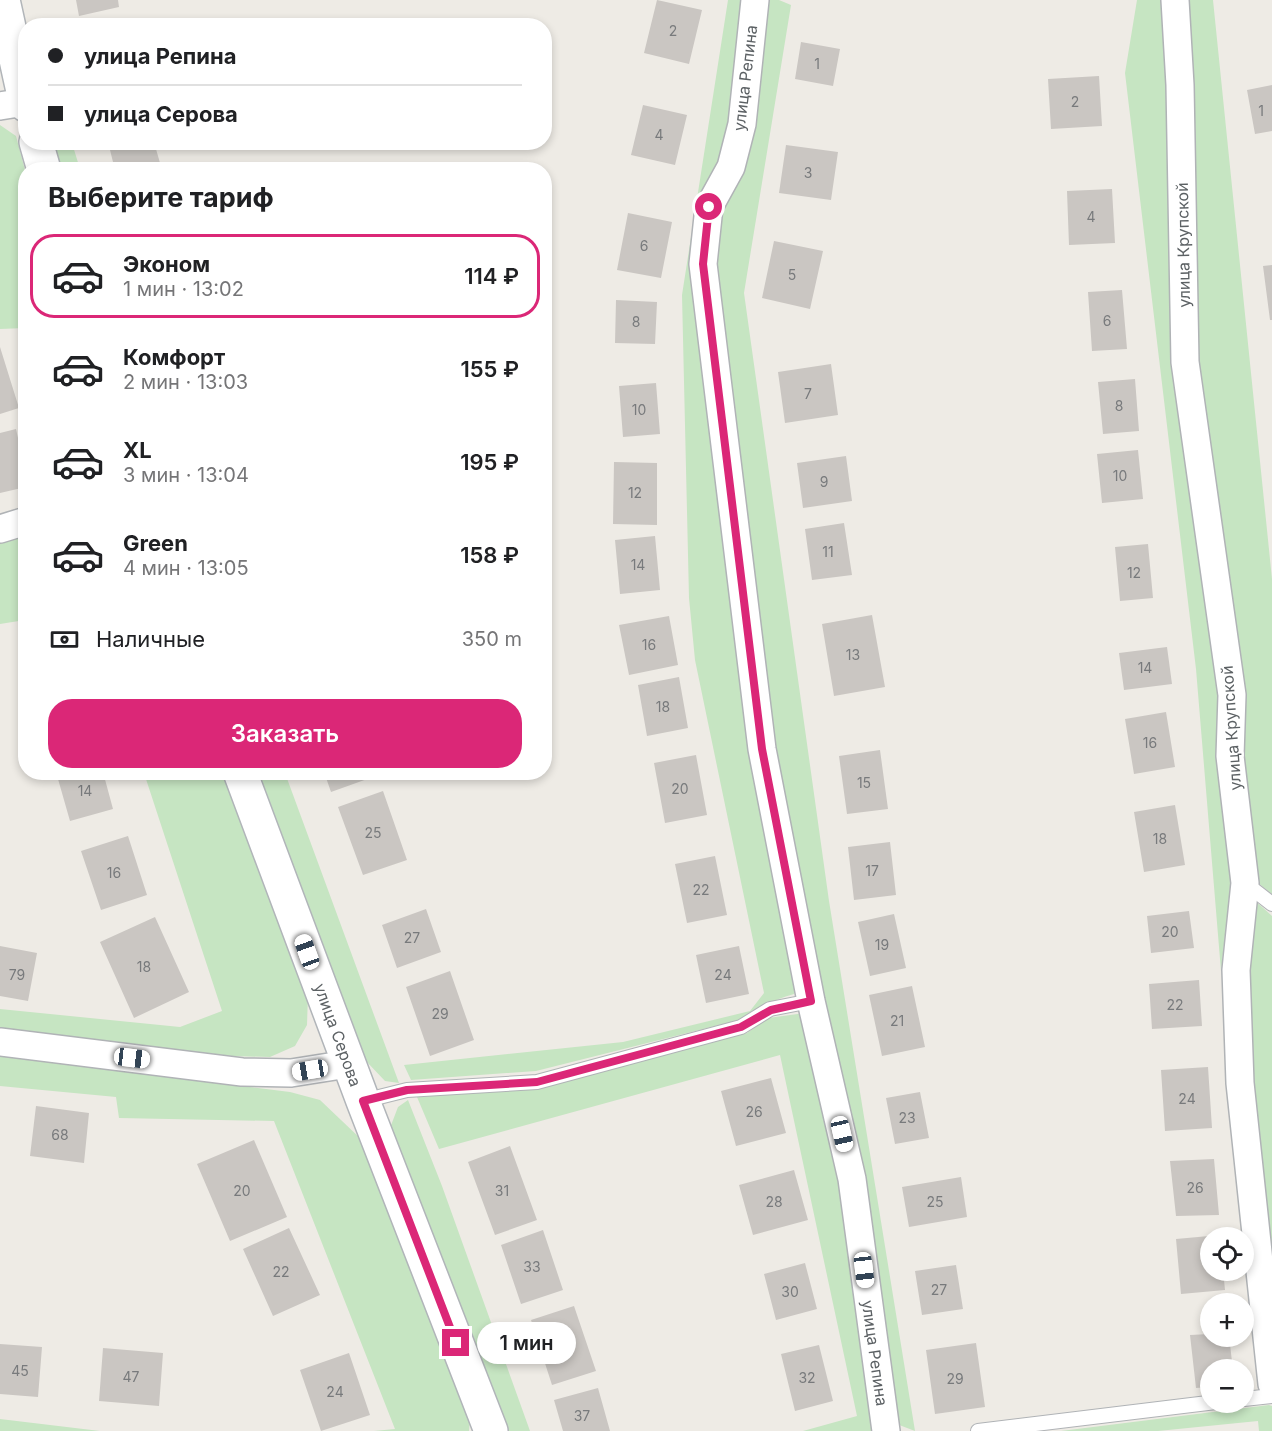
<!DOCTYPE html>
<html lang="ru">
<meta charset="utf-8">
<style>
:root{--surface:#fff;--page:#f2f2f2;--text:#202124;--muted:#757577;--line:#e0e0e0;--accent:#db2777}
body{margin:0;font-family:Inter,sans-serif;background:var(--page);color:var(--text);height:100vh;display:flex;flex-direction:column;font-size:22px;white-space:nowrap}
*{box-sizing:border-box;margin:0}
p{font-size:20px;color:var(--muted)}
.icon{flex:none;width:33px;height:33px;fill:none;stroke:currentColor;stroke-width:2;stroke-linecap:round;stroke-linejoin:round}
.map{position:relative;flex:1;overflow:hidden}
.details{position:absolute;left:18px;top:162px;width:534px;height:618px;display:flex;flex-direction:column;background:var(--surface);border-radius:24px;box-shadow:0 3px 9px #0003}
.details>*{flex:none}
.banner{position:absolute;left:18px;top:18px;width:534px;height:132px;border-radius:24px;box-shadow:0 3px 9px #0003;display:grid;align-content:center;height:132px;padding:0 30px;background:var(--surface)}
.controls{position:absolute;left:1200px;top:1227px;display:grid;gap:12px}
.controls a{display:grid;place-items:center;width:54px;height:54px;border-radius:50%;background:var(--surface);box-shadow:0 3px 9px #0003;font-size:30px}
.end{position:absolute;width:27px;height:27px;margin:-14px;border:8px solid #db2777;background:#fff;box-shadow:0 0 0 3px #fff}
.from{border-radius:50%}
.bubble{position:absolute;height:42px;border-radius:21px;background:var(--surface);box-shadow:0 3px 9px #0003;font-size:20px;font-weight:600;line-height:42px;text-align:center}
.car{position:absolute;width:18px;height:36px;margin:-18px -9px;border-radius:8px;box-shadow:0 0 4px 2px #0007;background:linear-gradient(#fff 24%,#345 0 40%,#fff 0 76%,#345 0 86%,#fff 0)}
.banner b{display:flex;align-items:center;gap:21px;height:57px;font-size:22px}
.banner b+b{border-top:2px solid var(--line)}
.banner i{width:15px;height:15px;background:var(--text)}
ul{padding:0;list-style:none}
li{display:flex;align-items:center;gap:18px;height:84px;margin:0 12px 9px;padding:0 18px;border:3px solid transparent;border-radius:24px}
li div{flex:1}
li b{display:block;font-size:22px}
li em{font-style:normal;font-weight:600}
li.current{border-color:var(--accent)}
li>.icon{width:54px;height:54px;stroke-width:1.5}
h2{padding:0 30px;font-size:27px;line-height:72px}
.pay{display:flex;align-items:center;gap:15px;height:66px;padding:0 30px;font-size:22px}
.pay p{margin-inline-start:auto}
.primary-button{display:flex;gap:12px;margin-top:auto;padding:12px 30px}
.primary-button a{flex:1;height:69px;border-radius:24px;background:var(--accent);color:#fff;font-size:24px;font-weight:600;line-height:69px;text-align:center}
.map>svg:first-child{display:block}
.green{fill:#c6e5c2}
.building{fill:#cac6c2}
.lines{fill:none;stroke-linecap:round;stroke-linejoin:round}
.lane-casing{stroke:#b0b3b6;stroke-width:16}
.street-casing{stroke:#b0b3b6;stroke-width:30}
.secondary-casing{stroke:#b1b5b9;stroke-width:36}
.lane{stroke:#fff;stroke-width:14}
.street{stroke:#fff;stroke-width:27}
.secondary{stroke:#fff;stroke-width:33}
.route{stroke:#db2777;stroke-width:8}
.labels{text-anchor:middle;stroke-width:5;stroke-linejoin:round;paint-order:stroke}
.number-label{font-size:14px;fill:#787a7c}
.street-label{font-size:16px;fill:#5c6164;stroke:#fff}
</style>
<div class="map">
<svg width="1272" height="1431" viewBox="0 0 1272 1431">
<rect width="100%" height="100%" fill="#eeebe5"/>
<!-- green -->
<path class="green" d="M728 0H747L725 159 701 203 799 978 794 994C774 1000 756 1007 739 1020L536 1071 411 1080 404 1065 623 1042 750 1011 764 993 695 660 689 598 682 295Z
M765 0H779L791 5 744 293 829 901 915 1431 894 1423 820 998 774 750 716 265 719 209 744 171 755 120Z
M1137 0H1165L1224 696 1231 879 1221 971 1196 669 1125 73Z
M1184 0H1213L1272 579V894L1253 879 1194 356Z
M0 125 16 136 25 170V328L0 329Z
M52 143H72L80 169H60Z
M25 534V620L0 624V543Z
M144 773H224L308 995 307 1025 295 1046 270 1057 232 1056 0 1029V1009L180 1027 222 1011Z
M259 773H285L399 1083 385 1081 366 1061Z
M1251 897 1272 916V1296L1250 1079 1245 969Z
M805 1013 843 1184 873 1431H803L857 1416 780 1055 439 1149 417 1097 539 1088 747 1033 768 1018Z
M0 1056 290 1092 320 1100 362 1140 470 1418 469 1431H374L395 1429 274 1121 119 1118 116 1097 0 1086Z
M408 1100 442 1186 530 1431H507L390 1128 398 1107Z
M1269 1405 1272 1406V1431H1259L1258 1421 1158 1431H1061Z
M0 1419 100 1431H0Z"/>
<!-- building -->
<path class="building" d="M76 0H118L119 7 79 16Z
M657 0 702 10 689 64 644 53Z
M801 42 840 49 833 86 795 79Z
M1099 76 1102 126 1051 129 1048 79Z
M1272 85V131L1255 134 1247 90Z
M643 105 687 115 675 165 631 155Z
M108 142H154L162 170H115Z
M786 145 838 152 831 200 779 193Z
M1112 189 1115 243 1069 245 1067 191Z
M628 213 672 222 661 278 617 270Z
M774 241 823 251 810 309 762 298Z
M1272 265V320H1270L1263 266Z
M1122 290 1127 349 1092 351 1088 292Z
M616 300 657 302 655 344 615 343Z
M0 347 19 408 0 414Z
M831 364 838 415 785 423 778 372Z
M1135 379 1139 431 1103 434 1098 382Z
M656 383 660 434 623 437 619 386Z
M16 429 26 474V487L0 493V433Z
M1138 450 1143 499 1102 503 1097 454Z
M846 456 852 501 803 508 797 463Z
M614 462 657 463V525L613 524Z
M844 523 852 575 812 580 805 529Z
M655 536 660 590 620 594 615 540Z
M1148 544 1153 598 1120 601 1115 547Z
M872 615 885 687 834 696 822 624Z
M669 616 678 665 629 675 619 625Z
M1167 647 1172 684 1124 690 1119 653Z
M679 677 688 728 647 736 638 685Z
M1166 712 1175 767 1134 774 1125 719Z
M880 750 888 809 847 814 839 756Z
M696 755 707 815 665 823 654 763Z
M56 772H103L113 809 70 821Z
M324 772H384V773L331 792Z
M383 791 407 860 363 875 338 807Z
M1175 805 1185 865 1144 872 1134 812Z
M128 836 147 895 101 910 81 851Z
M890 842 896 895 854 900 848 847Z
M715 856 727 915 687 923 675 864Z
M426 909 441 952 397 968 382 925Z
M1189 911 1194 948 1151 953 1147 916Z
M894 914 906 968 870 976 858 922Z
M155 917 189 992 134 1018 100 942Z
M0 946 37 953 28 1001 0 996Z
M739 946 749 994 706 1003 696 955Z
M450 971 474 1040 430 1056 406 987Z
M1199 980 1202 1026 1152 1029 1149 984Z
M912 986 925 1047 882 1056 869 995Z
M1208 1067 1212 1128 1165 1131 1161 1070Z
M771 1078 786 1133 736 1146 721 1091Z
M920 1092 929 1138 895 1144 886 1098Z
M36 1106 89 1113 84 1163 30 1156Z
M254 1140 287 1217 230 1241 197 1164Z
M510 1146 537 1220 495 1235 468 1162Z
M1214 1159 1219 1215 1176 1216 1170 1161Z
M794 1170 808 1220 753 1235 739 1185Z
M961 1177 967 1217 909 1227 902 1187Z
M289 1228 320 1295 273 1316 243 1249Z
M543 1230 563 1290 521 1304 501 1245Z
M1220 1235V1238H1210V1270H1223L1225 1290 1181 1294 1176 1239Z
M805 1263 817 1309 776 1320 764 1274Z
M956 1265 963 1309 922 1315 915 1271Z
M574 1306 596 1371 552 1385 531 1320Z
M1210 1334V1336H1229L1233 1370H1210V1387L1196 1388 1190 1335Z
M976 1343 985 1407 935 1414 926 1350Z
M0 1344 42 1347 38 1397 0 1394Z
M819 1345 833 1401 795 1411 781 1354Z
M103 1348 163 1353 159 1406 99 1401Z
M349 1353 370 1415 321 1431 300 1370Z
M598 1388 610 1431H563L554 1400Z"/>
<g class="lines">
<!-- lane casing -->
<g class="lane-casing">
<path id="lane" d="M1245 883 1272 904
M363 1101 407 1090 537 1082 741 1027 770 1009 811 1001
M1244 1399 1272 1396
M978 1431 1216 1402"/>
</g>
<!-- street casing -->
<g class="street-casing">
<path id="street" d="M755 0 742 124 731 167 709 207 703 264 762 749 811 1001 852 1179 886 1431
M1175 0 1180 85 1185 362 1232 695 1230 756 1245 883 1236 970 1240 1083 1272 1384
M0 106 25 102
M0 529 26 521
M0 1042 242 1072 291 1073 348 1064"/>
</g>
<!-- secondary casing -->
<g class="secondary-casing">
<path id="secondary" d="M3 0 26 105
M36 142 44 170
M240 772 363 1101 491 1431"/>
</g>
<!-- lane -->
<use href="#lane" class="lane"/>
<!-- street -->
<use href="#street" class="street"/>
<!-- secondary -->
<use href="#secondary" class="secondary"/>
</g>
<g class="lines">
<!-- route -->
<path class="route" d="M456 1343 363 1101 407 1090 537 1082 741 1027 771 1010 811 1001 762 749 703 264 709 207"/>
</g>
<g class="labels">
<!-- number labels -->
<g class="number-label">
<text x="673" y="36">2</text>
<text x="817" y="69">1</text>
<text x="1075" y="107">2</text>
<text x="1261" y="116">1</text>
<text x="659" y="140">4</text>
<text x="808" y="178">3</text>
<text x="1091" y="222">4</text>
<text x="644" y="251">6</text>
<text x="792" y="280">5</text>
<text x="1107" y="326">6</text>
<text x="636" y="327">8</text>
<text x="808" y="399">7</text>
<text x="1119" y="411">8</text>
<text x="639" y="415">10</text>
<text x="1120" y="481">10</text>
<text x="824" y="487">9</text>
<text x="635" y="498">12</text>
<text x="828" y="557">11</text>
<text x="638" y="570">14</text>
<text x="1134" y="578">12</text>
<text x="649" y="650">16</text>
<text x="853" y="660">13</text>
<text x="1145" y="673">14</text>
<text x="663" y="712">18</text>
<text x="1150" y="748">16</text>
<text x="864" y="788">15</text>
<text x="680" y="794">20</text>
<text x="85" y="796">14</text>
<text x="373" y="838">25</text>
<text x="1160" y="844">18</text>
<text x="872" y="876">17</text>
<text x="114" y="878">16</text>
<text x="701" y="895">22</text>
<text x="1170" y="937">20</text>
<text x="412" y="943">27</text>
<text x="882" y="950">19</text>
<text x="144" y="972">18</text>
<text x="17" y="980">79</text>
<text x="723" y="980">24</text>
<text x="1175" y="1010">22</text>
<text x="440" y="1019">29</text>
<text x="897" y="1026">21</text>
<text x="1187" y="1104">24</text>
<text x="754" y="1117">26</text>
<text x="907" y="1123">23</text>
<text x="60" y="1140">68</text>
<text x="1195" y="1193">26</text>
<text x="242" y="1196">20</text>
<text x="502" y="1196">31</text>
<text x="774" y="1207">28</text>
<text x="935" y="1207">25</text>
<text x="532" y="1272">33</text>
<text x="281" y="1277">22</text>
<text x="939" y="1295">27</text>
<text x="790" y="1297">30</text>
<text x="20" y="1376">45</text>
<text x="131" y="1382">47</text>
<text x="807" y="1383">32</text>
<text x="955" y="1384">29</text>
<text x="335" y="1397">24</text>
<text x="582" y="1421">37</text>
</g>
<!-- street labels -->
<g class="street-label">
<text transform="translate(745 78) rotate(-83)" y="6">улица Репина</text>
<text transform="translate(1183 245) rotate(-91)" y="6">улица Крупской</text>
<text transform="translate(1231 728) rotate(-94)" y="6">улица Крупской</text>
<text transform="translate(338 1035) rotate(70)" y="6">улица Серова</text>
<text transform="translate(875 1353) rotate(82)" y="6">улица Репина</text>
</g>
</g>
</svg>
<div class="controls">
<a><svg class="icon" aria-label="locate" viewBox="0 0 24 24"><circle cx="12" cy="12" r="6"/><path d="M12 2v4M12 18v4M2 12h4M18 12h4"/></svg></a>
<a>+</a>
<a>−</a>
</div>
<i class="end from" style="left:709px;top:207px"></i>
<i class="end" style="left:456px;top:1343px"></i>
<div class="bubble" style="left:477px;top:1322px;width:99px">1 мин</div>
<i class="car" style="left:307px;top:952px;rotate:340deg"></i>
<i class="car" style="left:132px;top:1058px;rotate:97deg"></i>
<i class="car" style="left:310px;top:1070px;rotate:261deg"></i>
<i class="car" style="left:842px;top:1134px;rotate:167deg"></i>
<i class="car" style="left:864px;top:1270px;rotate:173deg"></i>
<div class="banner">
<b><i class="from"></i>улица Репина</b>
<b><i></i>улица Серова</b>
</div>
<section class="details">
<h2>Выберите тариф</h2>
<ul>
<li class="current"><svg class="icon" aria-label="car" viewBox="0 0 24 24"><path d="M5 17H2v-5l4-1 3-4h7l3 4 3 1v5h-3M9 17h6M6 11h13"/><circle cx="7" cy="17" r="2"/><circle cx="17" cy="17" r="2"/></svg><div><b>Эконом</b><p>1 мин · 13:02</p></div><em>114 ₽</em></li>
<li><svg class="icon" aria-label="car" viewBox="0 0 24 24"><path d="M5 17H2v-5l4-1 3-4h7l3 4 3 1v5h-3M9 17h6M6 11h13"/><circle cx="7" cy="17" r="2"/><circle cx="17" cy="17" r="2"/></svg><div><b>Комфорт</b><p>2 мин · 13:03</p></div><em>155 ₽</em></li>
<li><svg class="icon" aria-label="car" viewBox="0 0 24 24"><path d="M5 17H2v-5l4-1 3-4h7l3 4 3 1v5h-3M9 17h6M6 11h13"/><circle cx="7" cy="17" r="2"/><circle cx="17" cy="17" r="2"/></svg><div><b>XL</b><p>3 мин · 13:04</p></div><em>195 ₽</em></li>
<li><svg class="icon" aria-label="car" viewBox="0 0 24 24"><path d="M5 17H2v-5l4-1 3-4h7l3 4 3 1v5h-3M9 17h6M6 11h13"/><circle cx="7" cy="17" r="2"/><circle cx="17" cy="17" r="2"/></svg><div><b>Green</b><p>4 мин · 13:05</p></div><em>158 ₽</em></li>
</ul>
<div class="pay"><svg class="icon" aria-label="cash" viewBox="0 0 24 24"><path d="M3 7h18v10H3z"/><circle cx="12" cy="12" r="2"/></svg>Наличные<p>350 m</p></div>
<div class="primary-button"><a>Заказать</a></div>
</section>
</div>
